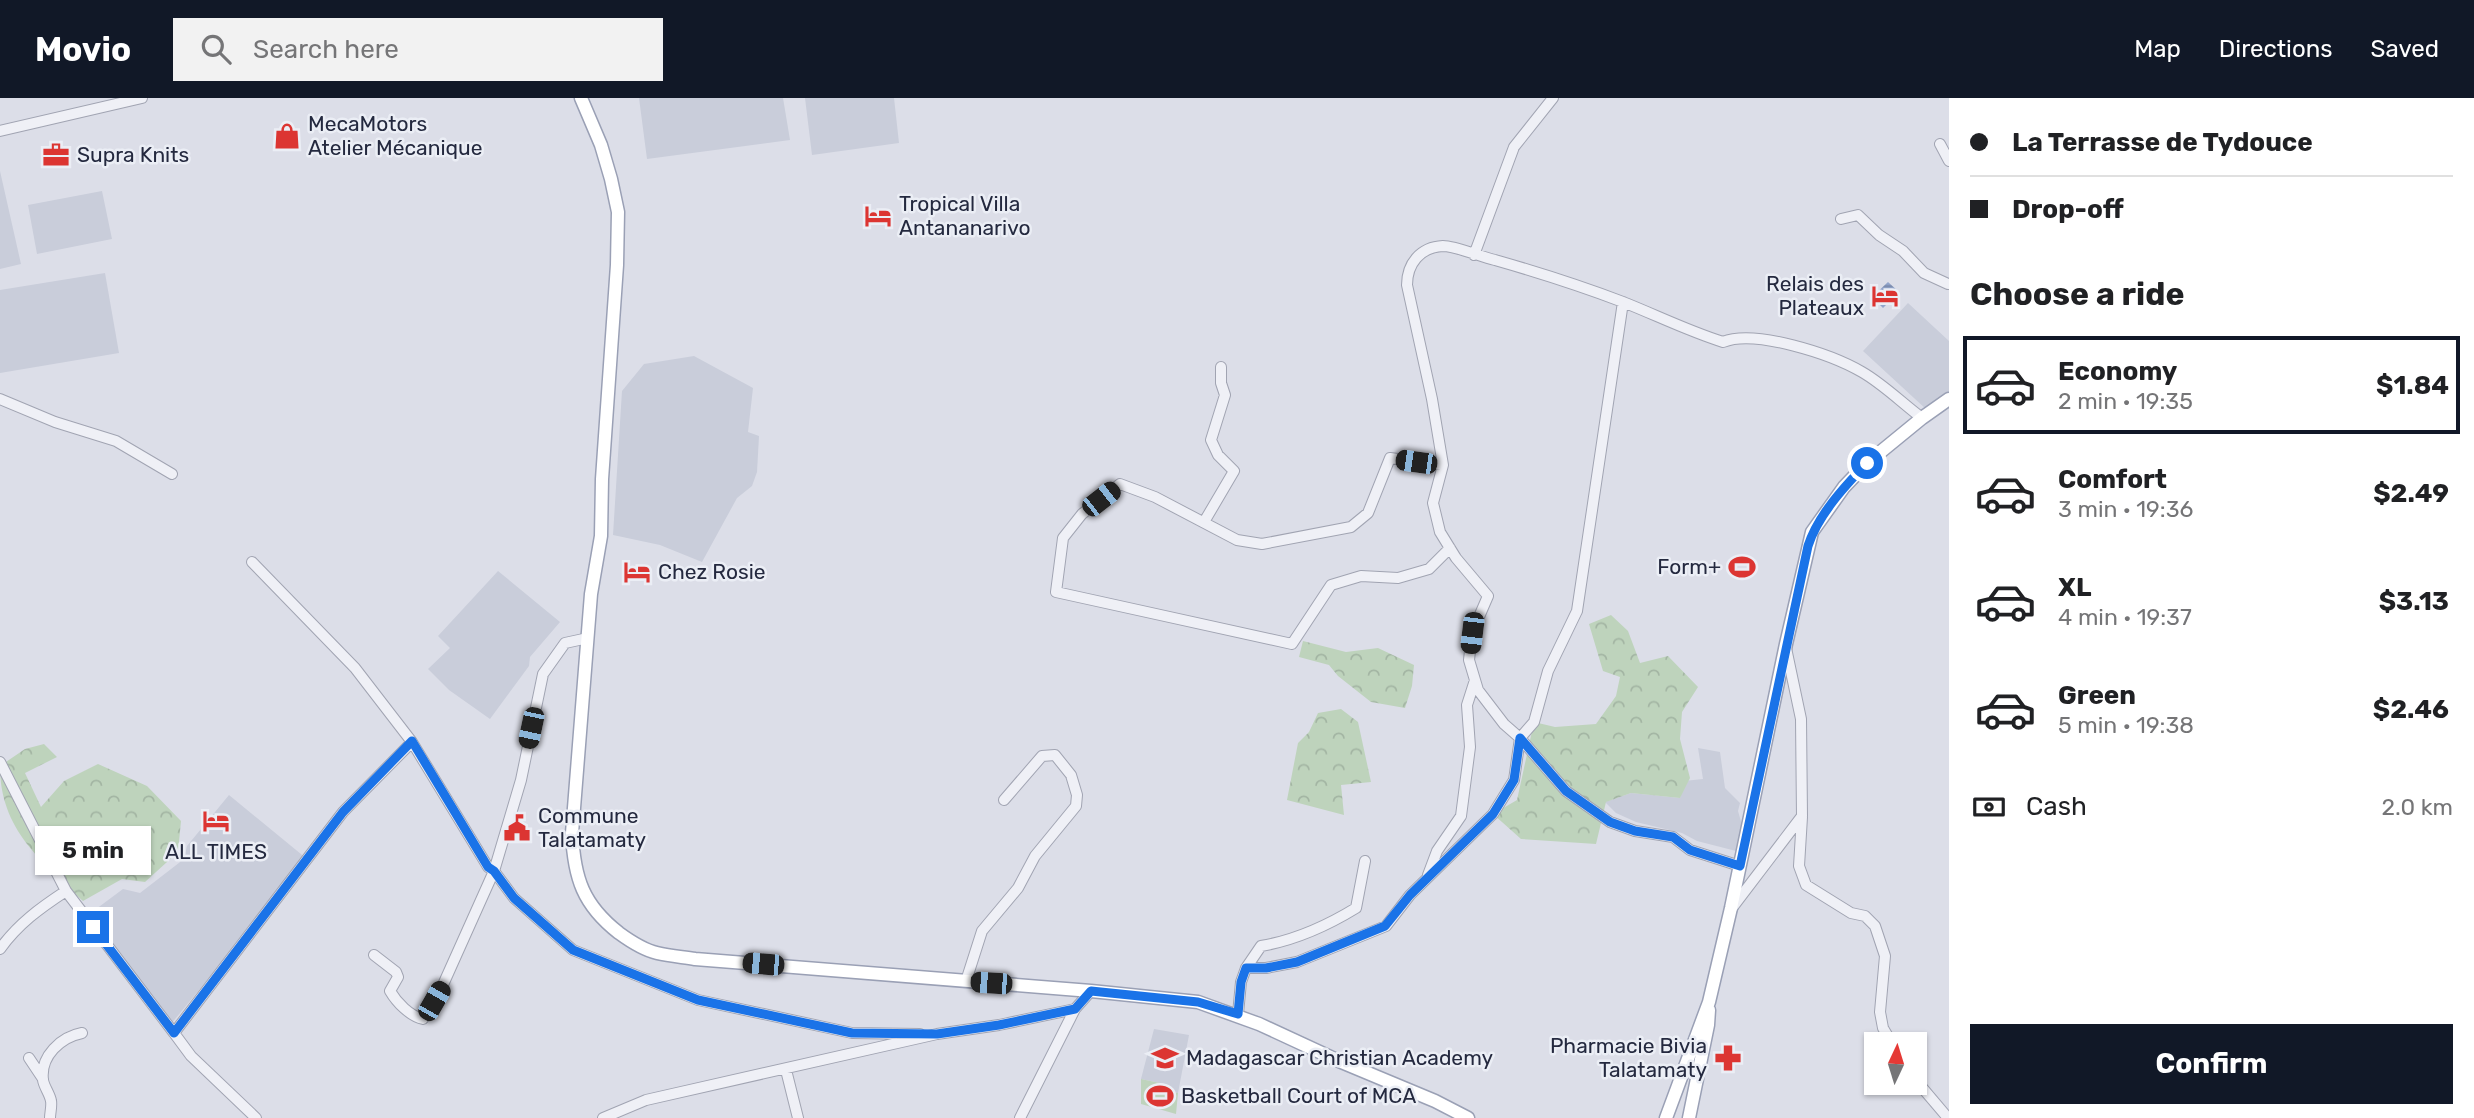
<!DOCTYPE html>
<meta charset="utf-8">
<style>
:root{--surface:#fff;--page:#f2f2f2;--text:#202124;--muted:#757577;--line:#e0e0e0;--accent:#111827}
body{margin:0;font-family:Rubik,sans-serif;background:var(--page);color:var(--text);height:100vh;display:flex;flex-direction:column;font-size:26px;white-space:nowrap}
*{box-sizing:border-box;margin:0}
p{font-size:23px;color:var(--muted)}
.icon{flex:none;width:38px;height:38px;fill:none;stroke:currentColor;stroke-width:2;stroke-linecap:round;stroke-linejoin:round}
.map{position:relative;flex:1;overflow:hidden}
.sheet{display:flex;flex-direction:column;background:var(--surface);width:525px}
.sheet>*{flex:none}
.guide{display:grid;align-content:center;height:154px;padding:0 21px;background:var(--surface)}
.needle{width:46px;rotate:4deg}
.controls{position:absolute;left:1864px;top:934px;display:grid;gap:14px}
.controls a{display:grid;place-items:center;width:63px;height:63px;border-radius:0px;background:var(--surface);box-shadow:0 2px 5px #0004;font-size:35px}
.end{position:absolute;width:32px;height:32px;margin:-16px;border:9px solid #1a73e8;background:#fff;box-shadow:0 0 0 4px #fff}
.from{border-radius:50%}
.bubble{position:absolute;height:49px;border-radius:0px;background:var(--surface);box-shadow:0 2px 5px #0004;font-size:23px;font-weight:700;line-height:49px;text-align:center}
.car{position:absolute;width:21px;height:42px;margin:-21px -10px;border-radius:9px;box-shadow:0 0 5px 2px #0007;background:linear-gradient(#222 24%,#8ab4d8 0 40%,#222 0 76%,#8ab4d8 0 86%,#222 0)}
.guide b{display:flex;align-items:center;gap:24px;height:66px;font-size:26px}
.guide b+b{border-top:2px solid var(--line)}
.guide i{width:18px;height:18px;background:var(--text)}
ul{padding:0;list-style:none}
li{display:flex;align-items:center;gap:21px;height:98px;margin:0 14px 10px;padding:0 7px;border:4px solid transparent;border-radius:0px}
li div{flex:1}
li b{display:block;font-size:26px}
li em{font-style:normal;font-weight:700}
li.current{border-color:var(--accent)}
li>.icon{width:63px;height:63px;stroke-width:1.5}
h2{padding:0 21px;font-size:32px;line-height:84px}
.pay{display:flex;align-items:center;gap:18px;height:77px;padding:0 21px;font-size:26px}
.pay p{margin-inline-start:auto}
.cta{display:flex;gap:14px;margin-top:auto;padding:14px 21px}
.cta a{flex:1;height:80px;border-radius:0px;background:var(--accent);color:#fff;font-size:28px;font-weight:700;line-height:80px;text-align:center}
header{display:flex;align-items:center;gap:42px;box-sizing:border-box;height:98px;padding:0 35px;background:var(--accent);color:#fff}
header strong{font-size:33px}
nav{display:flex;gap:38px;margin-inline-start:auto;font-size:24px}
.search{width:490px;height:63px;background:var(--page);display:flex;align-items:center;gap:18px;box-sizing:border-box;padding:0 24px;border-radius:0px;color:var(--muted);font-size:26px}
main{display:flex;flex:1;min-height:0}
.map>svg:first-child{display:block}
.built{fill:#c9cdda}
.forest{fill:url(#forest-crowns)}
.pitch{fill:#bed3bc}
.water{fill:url(#water-rules)}
.lines{fill:none;stroke-linecap:round;stroke-linejoin:round}
.minor-casing{stroke:#a1a4b2;stroke-width:12}
.major-casing{stroke:#9aa0b5;stroke-width:15}
.minor{stroke:#eff0f6;stroke-width:10}
.major{stroke:#fff;stroke-width:12}
.route{stroke:#1a73e8;stroke-width:9}
.labels{text-anchor:middle;stroke-width:5;stroke-linejoin:round;paint-order:stroke}
.poi-label{font-size:21px;fill:#24293f;stroke:#ebeef5;text-anchor:start}
</style>
<header>
<strong>Movio</strong>
<div class="search"><svg class="icon" aria-label="search" viewBox="0 0 24 24"><circle cx="10" cy="10" r="6"/><path d="M15 15l6 6"/></svg>Search here</div>
<nav><a>Map</a><a>Directions</a><a>Saved</a></nav>
</header>
<main>
<div class="map">
<svg width="1949" height="1020" viewBox="0 0 1949 1020">
<defs>
<pattern id="forest-crowns" width="20" height="18" patternUnits="userSpaceOnUse" patternTransform="scale(1.75)"><rect width="20" height="18" fill="#bed3bc"/><path d="M2 6a3 3 0 1 1 6 0M12 15a3 3 0 1 1 6 0" fill="none" stroke="#a3b5a3"/></pattern>
<pattern id="water-rules" width="6" height="5" patternUnits="userSpaceOnUse" patternTransform="scale(1.75)"><rect width="6" height="5" fill="#92a5cc"/><path d="M0 2.5h6" fill="none" stroke="#7786a7"/></pattern>
</defs>
<rect width="100%" height="100%" fill="#dcdee8"/>
<!-- built -->
<path class="built" d="M639 0H783L790 42 647 61Z
M805 0H894L899 45 812 57Z
M0 73 21 166 0 171Z
M102 93 112 141 37 156 28 107Z
M105 175 119 255 0 275V192Z
M1908 205 1949 243V296L1927 312 1863 253Z
M694 258 753 290 748 334 759 338 757 374 752 388 737 400 702 464 660 447 613 437 622 293 644 266Z
M498 473 560 524 530 559 529 568 490 621 449 592 428 571 450 550 438 538Z
M1698 650 1720 654 1725 690 1740 705 1738 713 1742 727 1740 754 1697 743 1682 735 1636 724 1616 715 1605 704 1631 695 1680 700 1684 683 1703 681Z
M229 697 307 761 171 926 88 817 123 791 140 795 184 761 187 748Z
M1154 931 1189 937 1178 995 1160 993V985L1141 981Z"/>
<!-- forest -->
<path class="forest" d="M1611 517 1628 533 1640 565 1668 558 1698 589 1682 614 1680 641 1690 680 1680 700 1631 695 1606 704 1596 746 1521 741 1493 716 1517 702 1534 624 1555 629 1596 626 1616 598 1620 579 1603 573 1589 526Z
M1303 543 1346 554 1378 550 1414 567 1412 588 1405 610 1371 604 1338 578 1329 567 1299 559Z
M1341 611 1358 624 1371 684 1341 687 1344 717 1287 702 1298 645 1309 634 1318 615Z
M44 646 57 659 25 675 41 709 64 683 98 666 147 688 181 723 178 754 145 784 122 781 83 803C41 762 0 732 0 668L25 651Z"/>
<!-- pitch -->
<path class="pitch" d="M1141 981 1160 985V993L1178 995 1176 1016 1141 1006Z"/>
<!-- water -->
<path class="water" d="M1888 184 1899 194 1883 210 1872 199Z"/>
<g class="lines">
<!-- minor casing -->
<g class="minor-casing">
<path id="minor" d="M0 33 142 0
M1940 46 1949 63
M1841 121 1858 117 1879 137 1903 153 1924 175 1948 186
M1474 157 1514 49 1553 0
M0 301 55 324 116 343 172 376
M1443 367 1390 360 1368 415 1351 429 1262 446 1237 442 1155 399 1120 386 1082 416 1063 440 1056 494 1292 546 1331 487 1361 478 1398 480 1429 471 1450 450
M1204 424 1234 373 1218 357 1211 342 1225 297 1221 285V269
M252 464 355 570 412 644
M0 664 66 793
M1802 719 1799 768 1806 787 1851 815 1865 818 1875 828 1885 858 1880 914 1883 930 1893 947
M1740 768 1690 752 1673 739 1635 733 1610 724 1566 693 1520 640 1504 626 1478 592 1469 562 1472 535 1488 498 1456 460 1440 434 1433 405 1443 367 1432 301 1407 187C1407 166 1420 149 1443 148 1456 148 1481 159 1495 162 1537 174 1581 188 1623 204 1656 217 1688 233 1723 244 1755 231 1831 256 1862 274 1883 286 1902 305 1922 320
M494 773 514 800 573 852 698 902 852 935 920 936
M1428 777 1437 753 1461 718 1470 649 1467 607 1475 582
M1732 810 1802 718 1801 621 1786 550
M0 851C18 826 40 810 66 793L174 935
M374 857 396 874 398 879 390 893C397 905 410 918 423 921L442 889 494 773
M1246 870 1261 848C1296 842 1325 829 1356 810L1365 763
M966 883 982 833 1018 790 1035 758 1076 708 1077 697 1071 677 1055 657 1042 658 1004 702
M1238 916 1241 884 1246 870H1266L1297 864 1386 828 1410 797 1493 716 1514 682 1520 640 1534 624 1548 573 1577 513 1623 204
M29 960 43 981
M786 972 798 1020
M1914 980 1948 1020
M50 1020C50 1015 52 1008 51 1003 50 996 44 989 43 982 40 958 61 939 82 935
M256 1020 191 958 174 935 343 714 412 644 488 769 494 773 521 682 543 576 565 545 588 540
M603 1020 646 1002 937 936 999 927 1075 911 1091 893
M1020 1020 1075 911"/>
</g>
<!-- major casing -->
<g class="major-casing">
<path id="major" d="M581 0 601 47 611 81 618 114 617 167 602 381 601 438 591 496 572 735C574 780 583 807 619 835 630 843 644 852 657 855 670 858 683 859 695 861L1091 893 1198 904 1259 926 1339 963 1435 1003 1468 1020
M1666 1020 1709 904 1731 810 1786 546 1812 434 1844 389 1867 365 1922 320 1949 301
M1689 1020 1708 927 1709 912"/>
</g>
<!-- minor -->
<use href="#minor" class="minor"/>
<!-- major -->
<use href="#major" class="major"/>
</g>
<g class="lines">
<!-- route -->
<path class="route" d="M93 829 174 935 343 714 412 643 488 769 494 773 514 800 573 852 698 902 852 935 937 936 999 927 1075 911 1091 893 1198 904 1238 916 1241 884 1246 870H1266L1297 864 1385 828 1410 797 1493 716 1514 682 1520 640 1566 693 1610 724 1635 733 1673 739 1690 752 1740 768 1808 448C1818 417 1844 389 1867 365"/>
</g>
<!-- icons -->
<defs>
<g id="shop-bare" transform="scale(2.1)"><path d="M-5-2.5h2.3a2.7 3.5 0 0 1 5.4 0H5L5.5 6h-11ZM-1.5-2.5h3a1.5 2.3 0 0 0-3 0Z" fill="#dc3532" stroke="#ebeef5" stroke-width="2.5" paint-order="stroke"/></g>
<g id="office-bare" transform="scale(2.1)"><path d="M-6-3h4V-5.5h4V-3h4V5H-6ZM-1-4.5V-3h2v-1.5ZM-6 0V1H6V0Z" fill="#dc3532" stroke="#ebeef5" stroke-width="2.5" paint-order="stroke"/></g>
<g id="hotel-bare" transform="scale(2.1)"><path d="M-6-4.5h1.5V1H6V5H4.5V3h-9V5H-6ZM-4 0a1.8 1.8 0 1 1 3.6 0ZM.5 0V-2.5h3Q6-2.5 6 0Z" fill="#dc3532" stroke="#ebeef5" stroke-width="2.5" paint-order="stroke"/></g>
<g id="stadium-bare" transform="scale(2.1)"><path d="M0-5a6.5 5 0 1 0 0 10a6.5 5 0 1 0 0-10ZM-3.5-1.8h7v3.6h-7Z" fill="#dc3532" stroke="#ebeef5" stroke-width="2.5" paint-order="stroke"/></g>
<g id="civic-bare" transform="scale(2.1)"><path d="M-.6-6.5H3V-4.5H.6V-3L4-1V1h2V6H-6V1h2V-1L-.6-3ZM-1.2 2.5V6h2.4V2.5Z" fill="#dc3532" stroke="#ebeef5" stroke-width="2.5" paint-order="stroke"/></g>
<g id="school-bare" transform="scale(2.1)"><path d="M0-5L7-2L0 1L-7-2ZM-4 1L0 2.5L4 1V4Q0 6-4 4Z" fill="#dc3532" stroke="#ebeef5" stroke-width="2.5" paint-order="stroke"/></g>
<g id="pharmacy-bare" transform="scale(2.1)"><path d="M-2-6h4v4h4v4h-4v4h-4v-4h-4v-4h4Z" fill="#dc3532" stroke="#ebeef5" stroke-width="2.5" paint-order="stroke"/></g>
</defs>
<g fill-rule="evenodd">
<use href="#shop-bare" x="287" y="38"/>
<use href="#office-bare" x="56" y="57"/>
<use href="#hotel-bare" x="878" y="118"/>
<use href="#hotel-bare" x="1885" y="198"/>
<use href="#stadium-bare" x="1742" y="469"/>
<use href="#hotel-bare" x="637" y="474"/>
<use href="#hotel-bare" x="216" y="723"/>
<use href="#civic-bare" x="517" y="730"/>
<use href="#school-bare" x="1165" y="960"/>
<use href="#pharmacy-bare" x="1728" y="960"/>
<use href="#stadium-bare" x="1160" y="998"/>
</g>
<g class="labels">
<!-- poi labels -->
<g class="poi-label">
<text x="308" y="33">MecaMotors<tspan x="308" dy="24">Atelier Mécanique</tspan></text>
<text x="77" y="64">Supra Knits</text>
<text x="899" y="113">Tropical Villa<tspan x="899" dy="24">Antananarivo</tspan></text>
<text x="1864" y="193" text-anchor="end">Relais des<tspan x="1864" dy="24">Plateaux</tspan></text>
<text x="1721" y="476" text-anchor="end">Form+</text>
<text x="658" y="481">Chez Rosie</text>
<text x="538" y="725">Commune<tspan x="538" dy="24">Talatamaty</tspan></text>
<text x="216" y="761" text-anchor="middle">ALL TIMES</text>
<text x="1707" y="955" text-anchor="end">Pharmacie Bivia<tspan x="1707" dy="24">Talatamaty</tspan></text>
<text x="1186" y="967">Madagascar Christian Academy</text>
<text x="1181" y="1005">Basketball Court of MCA</text>
</g>
</g>
</svg>
<div class="controls">
<a><svg class="needle" viewBox="-14 -14 28 28"><path d="M0-13l5 13h-10z" fill="#e53935"/><path d="M0 13l5-13h-10z" fill="#757577"/></svg></a>
</div>
<i class="end from" style="left:1867px;top:365px"></i>
<i class="end" style="left:93px;top:829px"></i>
<div class="bubble" style="left:35px;top:728px;width:116px">5 min</div>
<i class="car" style="left:1416px;top:364px;rotate:278deg"></i>
<i class="car" style="left:1101px;top:401px;rotate:52deg"></i>
<i class="car" style="left:1472px;top:535px;rotate:187deg"></i>
<i class="car" style="left:531px;top:630px;rotate:192deg"></i>
<i class="car" style="left:763px;top:866px;rotate:275deg"></i>
<i class="car" style="left:991px;top:885px;rotate:274deg"></i>
<i class="car" style="left:434px;top:903px;rotate:30deg"></i>
</div>
<section class="sheet">
<div class="guide">
<b><i class="from"></i>La Terrasse de Tydouce</b>
<b><i></i>Drop-off</b>
</div>
<h2>Choose a ride</h2>
<ul>
<li class="current"><svg class="icon" aria-label="car" viewBox="0 0 24 24"><path d="M5 17H2v-5l4-1 3-4h7l3 4 3 1v5h-3M9 17h6M6 11h13"/><circle cx="7" cy="17" r="2"/><circle cx="17" cy="17" r="2"/></svg><div><b>Economy</b><p>2 min · 19:35</p></div><em>$1.84</em></li>
<li><svg class="icon" aria-label="car" viewBox="0 0 24 24"><path d="M5 17H2v-5l4-1 3-4h7l3 4 3 1v5h-3M9 17h6M6 11h13"/><circle cx="7" cy="17" r="2"/><circle cx="17" cy="17" r="2"/></svg><div><b>Comfort</b><p>3 min · 19:36</p></div><em>$2.49</em></li>
<li><svg class="icon" aria-label="car" viewBox="0 0 24 24"><path d="M5 17H2v-5l4-1 3-4h7l3 4 3 1v5h-3M9 17h6M6 11h13"/><circle cx="7" cy="17" r="2"/><circle cx="17" cy="17" r="2"/></svg><div><b>XL</b><p>4 min · 19:37</p></div><em>$3.13</em></li>
<li><svg class="icon" aria-label="car" viewBox="0 0 24 24"><path d="M5 17H2v-5l4-1 3-4h7l3 4 3 1v5h-3M9 17h6M6 11h13"/><circle cx="7" cy="17" r="2"/><circle cx="17" cy="17" r="2"/></svg><div><b>Green</b><p>5 min · 19:38</p></div><em>$2.46</em></li>
</ul>
<div class="pay"><svg class="icon" aria-label="cash" viewBox="0 0 24 24"><path d="M3 7h18v10H3z"/><circle cx="12" cy="12" r="2"/></svg>Cash<p>2.0 km</p></div>
<div class="cta"><a>Confirm</a></div>
</section>
</main>
